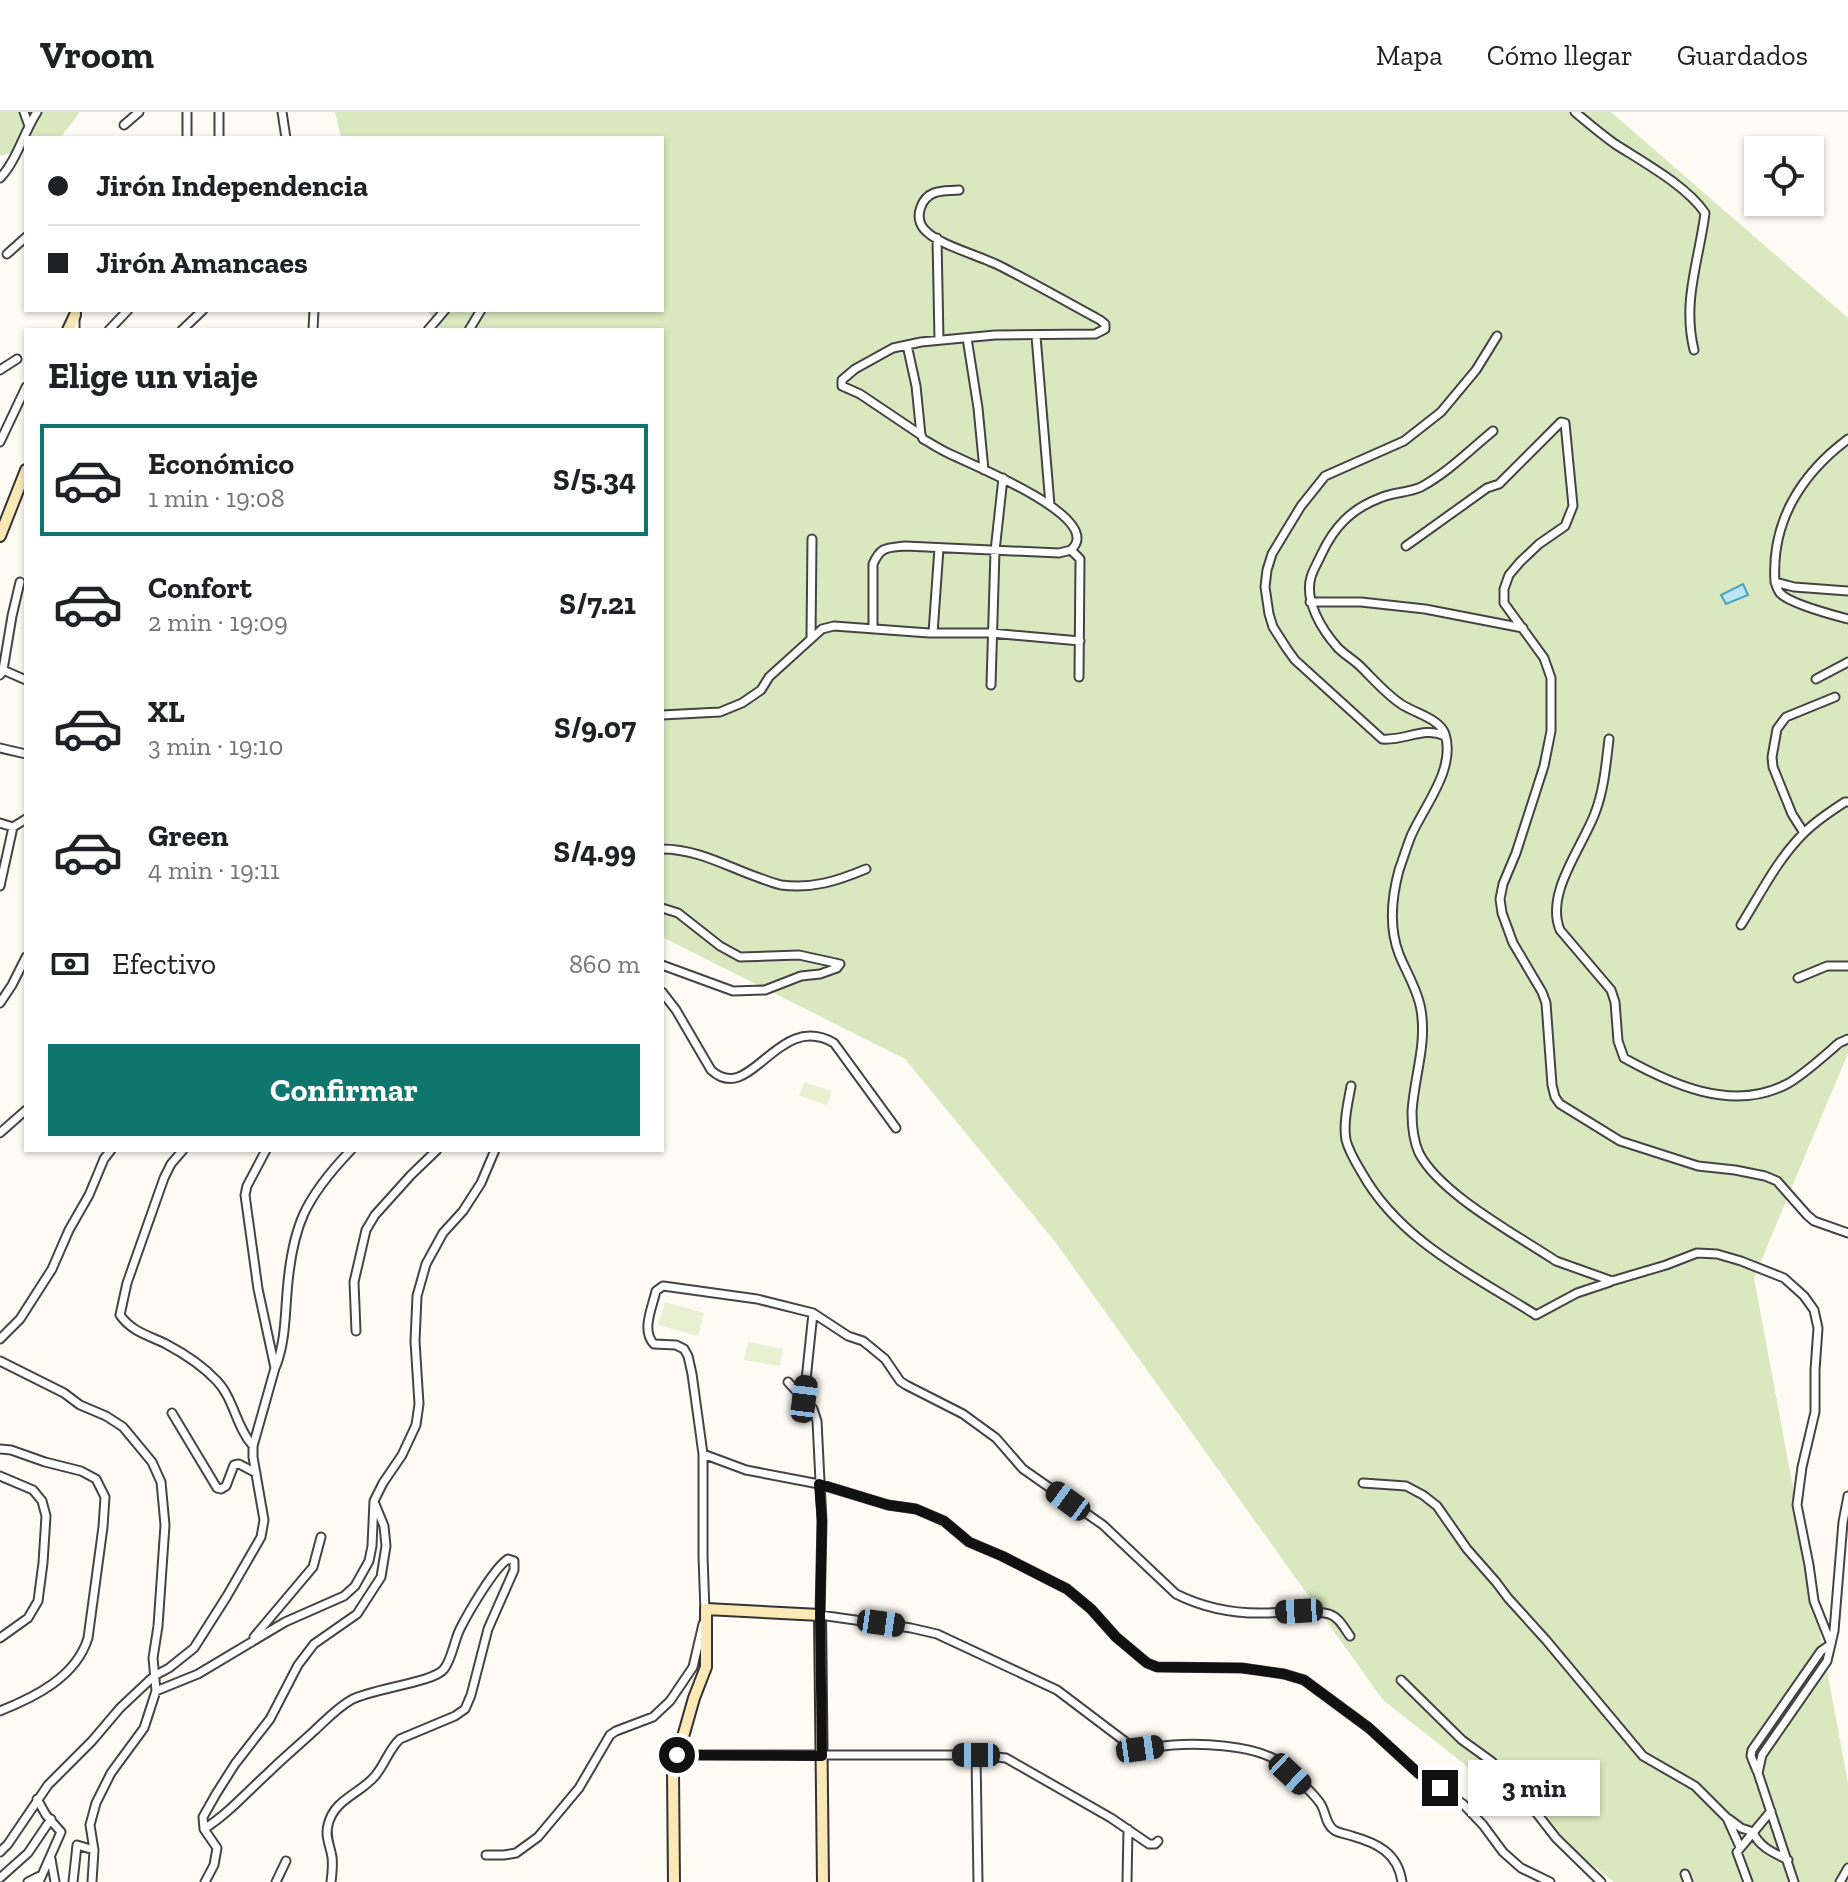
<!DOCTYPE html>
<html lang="es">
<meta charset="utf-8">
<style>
:root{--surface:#fff;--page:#f2f2f2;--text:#202124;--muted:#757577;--line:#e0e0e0;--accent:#0f766e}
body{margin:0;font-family:"Zilla Slab",serif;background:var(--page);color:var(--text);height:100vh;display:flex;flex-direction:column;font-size:30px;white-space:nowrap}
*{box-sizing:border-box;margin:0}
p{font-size:26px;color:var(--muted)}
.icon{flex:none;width:44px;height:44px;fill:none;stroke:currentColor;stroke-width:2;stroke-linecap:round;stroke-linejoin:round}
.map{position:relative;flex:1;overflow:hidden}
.sheet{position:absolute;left:24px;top:216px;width:640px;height:824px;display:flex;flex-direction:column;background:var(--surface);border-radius:0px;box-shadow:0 2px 6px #0004}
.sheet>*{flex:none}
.hud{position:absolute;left:24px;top:24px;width:640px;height:176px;border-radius:0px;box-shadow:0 2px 6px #0004;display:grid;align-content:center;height:176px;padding:0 24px;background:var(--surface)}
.fabs{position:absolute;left:1744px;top:24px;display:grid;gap:16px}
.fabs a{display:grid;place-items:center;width:80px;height:80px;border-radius:0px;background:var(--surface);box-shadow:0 2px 6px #0004;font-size:40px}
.end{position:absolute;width:36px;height:36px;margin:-18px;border:10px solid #111;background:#fff;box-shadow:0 0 0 4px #fff}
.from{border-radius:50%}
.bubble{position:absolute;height:56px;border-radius:0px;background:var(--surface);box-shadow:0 2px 6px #0004;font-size:26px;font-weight:700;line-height:56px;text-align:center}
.car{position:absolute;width:24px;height:48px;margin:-24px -12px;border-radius:10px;box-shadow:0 0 6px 2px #0007;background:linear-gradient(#222 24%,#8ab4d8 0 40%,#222 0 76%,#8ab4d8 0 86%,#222 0)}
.hud b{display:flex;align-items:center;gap:28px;height:76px;font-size:30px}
.hud b+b{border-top:2px solid var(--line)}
.hud i{width:20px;height:20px;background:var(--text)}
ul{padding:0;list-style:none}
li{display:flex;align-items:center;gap:24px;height:112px;margin:0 16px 12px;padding:0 8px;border:4px solid transparent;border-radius:0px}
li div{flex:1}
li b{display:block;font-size:30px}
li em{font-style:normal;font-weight:700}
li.current{border-color:var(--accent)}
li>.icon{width:72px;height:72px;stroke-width:1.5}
h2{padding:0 24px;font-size:36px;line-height:96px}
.pay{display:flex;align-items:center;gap:20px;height:88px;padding:0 24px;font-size:30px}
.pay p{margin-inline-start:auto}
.button{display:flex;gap:16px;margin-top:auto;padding:16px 24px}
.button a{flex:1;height:92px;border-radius:0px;background:var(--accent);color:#fff;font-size:32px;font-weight:700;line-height:92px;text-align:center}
header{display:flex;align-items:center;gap:48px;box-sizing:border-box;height:112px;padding:0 40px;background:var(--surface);border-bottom:2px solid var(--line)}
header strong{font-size:38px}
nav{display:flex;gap:44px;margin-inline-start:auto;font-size:28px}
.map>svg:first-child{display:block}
.green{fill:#dae8c0}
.pitch{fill:#e9f0d1}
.water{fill:#bde5f3;stroke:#49a3c5;stroke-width:2}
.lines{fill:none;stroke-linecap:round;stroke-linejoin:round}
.street-casing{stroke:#444;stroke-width:11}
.secondary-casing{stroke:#333;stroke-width:14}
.street{stroke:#fff;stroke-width:7}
.secondary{stroke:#fae9b5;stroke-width:10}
.route{stroke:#111;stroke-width:10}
</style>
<header>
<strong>Vroom</strong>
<nav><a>Mapa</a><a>Cómo llegar</a><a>Guardados</a></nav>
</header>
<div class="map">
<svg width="1848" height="1770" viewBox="0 0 1848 1770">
<rect width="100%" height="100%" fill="#fefbf5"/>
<!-- green -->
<path class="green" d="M0 0H80L60 26H26V37L0 44Z
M335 0H1611L1848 206V941L1754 1166 1848 1671V1770H1614L1383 1588 1056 1131 905 947 662 825V218H442L427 198H662V26H341Z"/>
<!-- pitch -->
<path class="pitch" d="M804 970 832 979 827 993 799 984Z
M665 1190 704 1201 698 1224 658 1213Z
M748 1230 783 1237 780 1254 744 1248Z"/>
<!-- water -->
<path class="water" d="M1743 472 1748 483 1726 492 1721 483Z"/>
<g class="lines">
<!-- street casing -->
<g class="street-casing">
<path id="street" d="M24 0 29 14
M187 0V26
M219 0V26
M282 0 286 26
M1575 0C1588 11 1601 22 1615 32 1643 50 1687 74 1705 101 1699 149 1682 189 1694 238
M124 13 139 0
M0 66C16 50 24 20 37 0
M937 126 939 228
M7 142 26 125
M75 218V203L77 198
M109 218 128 198
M182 218 203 198
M313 218 314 198
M428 218 445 198
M469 218 481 198
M1036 224 1050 393
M967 226 978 296 984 358
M907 233 916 274 921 323
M0 258 17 247
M1493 319C1470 338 1447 361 1421 375 1408 381 1393 380 1380 386 1351 397 1334 415 1321 443 1318 450 1313 458 1311 465 1304 489 1322 518 1338 536 1345 543 1354 548 1361 555 1374 568 1386 582 1401 592 1414 601 1439 606 1445 622 1456 657 1424 694 1411 724 1407 734 1403 747 1399 758 1392 784 1389 816 1399 842 1406 860 1418 878 1421 898 1427 933 1414 965 1412 1000 1412 1014 1413 1028 1419 1041 1440 1082 1517 1123 1556 1149L1612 1169 1666 1153 1697 1141 1717 1142 1741 1149 1784 1166 1804 1184 1814 1198 1818 1216 1815 1258V1300L1802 1355 1797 1393 1809 1453 1814 1489 1831 1532 1827 1549 1762 1643 1758 1661 1794 1770
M1848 327C1801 362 1771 410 1775 470L1794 475 1848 479
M0 330 26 275
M1406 434 1487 376 1499 372 1561 310 1565 311 1573 394 1565 414 1539 432 1520 450 1509 463 1504 477V491L1544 546 1551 566V619L1544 654 1516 741 1503 772 1500 787 1502 801 1513 831 1542 880 1546 891 1552 973 1555 985 1560 992 1620 1029 1698 1054 1735 1058 1765 1064 1777 1069 1807 1103 1814 1109 1848 1121
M1071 438 1080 447 1079 565
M1775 470C1776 473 1778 479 1780 481 1790 492 1833 503 1848 507
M1310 490H1361L1425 497 1523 516
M873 517V452C881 434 887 436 905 434L1059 441 1071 438C1073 436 1077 431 1077 427 1079 396 975 354 950 342 941 338 932 332 923 327L921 323 860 282 842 274V268L855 257 893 236 921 230 995 223 1095 222 1105 217V212L1100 208C1067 190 1035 172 1002 155 982 144 937 133 924 117 914 105 921 86 934 81 942 78 951 79 959 78
M933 521 939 436
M811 526 812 427
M3 558 26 568
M0 563 3 558 12 504 20 470
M1816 567 1848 550
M991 573 995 439 1003 366
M662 603 720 600 742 591 761 578 769 565 822 517 834 514 929 521H991L1080 529
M1445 624C1424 614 1405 629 1382 627L1295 548 1287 537 1273 515 1269 502 1265 475 1267 458 1272 442 1284 422 1301 394 1325 364 1404 329 1441 300 1476 258 1497 224
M1609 627C1606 652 1604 678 1595 701 1582 736 1545 781 1560 818L1611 878 1615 890 1618 929 1624 946C1671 972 1731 1000 1785 973 1800 966 1825 943 1839 931L1848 927
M0 636 26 642
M0 711 13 715
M1804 721 1792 702 1773 655 1772 645 1777 617 1786 605 1835 585
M662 737C697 737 726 754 757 765 765 768 773 771 781 773 813 777 837 769 866 757
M0 774 13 715 26 707
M662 796 678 801 720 834 740 845 799 843 840 852 837 856 820 862 801 864 765 878 733 879 662 853
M1741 813C1761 781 1778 746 1805 720 1817 708 1831 699 1845 690H1848
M1798 866 1827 854H1848
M662 880 676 898 711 958C751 995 777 898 834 931L896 1016
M0 891 12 873 26 845
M1351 974C1348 991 1343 1011 1346 1028 1349 1040 1356 1051 1362 1061 1400 1129 1473 1163 1536 1203L1577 1181 1610 1170
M0 1021 26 998
M183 1038 171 1052 164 1066 127 1171 120 1203C132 1220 148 1223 166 1232 185 1242 202 1253 217 1269 234 1287 236 1315 253 1334
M356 1219 354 1170 366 1118 375 1103 411 1063 437 1038
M0 1227 20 1207 52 1157 69 1118 89 1083 104 1047 111 1038
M0 1249 64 1281 80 1293 106 1304 123 1315 152 1350 161 1370 165 1413 158 1514 153 1546 156 1579 144 1616 111 1661 96 1691 90 1713 94 1738 92 1770
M276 1254C285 1231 285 1205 287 1181 292 1114 305 1086 351 1038
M788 1270 813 1297 817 1309 822 1409 820 1503 911 1516 937 1522 1057 1578 1131 1634C1144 1639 1158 1634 1173 1633 1201 1631 1251 1633 1276 1648 1285 1654 1314 1682 1320 1691 1326 1699 1325 1712 1334 1718 1338 1721 1347 1722 1352 1724 1377 1731 1398 1741 1402 1770
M804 1287 813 1201
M172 1301 217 1376 221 1377 226 1374 234 1353 239 1352 256 1361
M0 1337 11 1338 45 1350 81 1359 96 1367 105 1385 103 1415 88 1526C76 1565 35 1585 0 1599
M703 1342 746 1358 819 1372 888 1393 916 1397 944 1409 969 1430 1002 1444 1067 1477 1091 1497 1116 1525 1147 1551 1157 1555 1242 1556 1284 1562 1304 1568 1369 1616 1418 1661 1463 1692 1483 1713 1503 1740 1521 1756 1550 1770
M0 1364 33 1378 42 1389 46 1404 43 1451 38 1489 28 1506 0 1526
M1363 1371 1406 1374 1423 1383 1437 1394 1467 1437 1496 1470 1508 1486 1546 1528 1643 1644 1695 1674 1727 1706 1740 1735
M705 1500 703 1444V1342L692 1262 688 1244 684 1237 676 1233 654 1232C641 1219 652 1196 656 1179L663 1174 757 1187 813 1201 848 1224 863 1229 885 1247 900 1269 906 1273 963 1302 996 1326 1023 1357 1103 1413 1176 1482C1204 1496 1236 1502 1267 1501 1285 1500 1311 1497 1329 1502 1339 1505 1344 1516 1350 1524
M254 1525 313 1455 321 1425
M1401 1568 1462 1628 1491 1649 1514 1672 1556 1726 1601 1770
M156 1579 198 1562 285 1510 344 1484 355 1474 369 1449 372 1434 374 1389 383 1371 402 1343 416 1313 419 1292 415 1229 417 1184 426 1152 443 1121 463 1099 481 1071 495 1038
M677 1643H976L1006 1646 1111 1706 1149 1732H1155L1158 1729
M976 1643 978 1770
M1757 1659 1751 1644 1752 1638 1821 1539 1831 1532 1834 1519 1843 1410 1848 1384
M37 1687 46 1703 61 1720 39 1770
M1729 1707 1741 1716 1753 1720C1759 1735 1774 1741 1788 1748
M204 1717C228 1702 247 1680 268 1661 283 1646 299 1633 314 1619 326 1608 337 1596 351 1588 372 1576 433 1571 444 1557 452 1547 454 1529 460 1517 468 1501 494 1456 508 1447L514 1449V1458L488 1517 471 1583 465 1597 455 1604 400 1627C389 1637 385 1652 375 1664 360 1682 334 1687 328 1713 325 1725 330 1733 332 1745 333 1753 332 1762 331 1770
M0 1740 8 1732 48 1673 92 1629 120 1596 154 1564 169 1556 194 1536 227 1484 261 1425 264 1408 253 1345V1334L275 1256 258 1177 245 1083 247 1074 266 1038
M486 1743H504L516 1741 538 1725 579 1676 610 1623 616 1619 653 1605 670 1589 693 1555 703 1512
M51 1747 55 1770
M1685 1762 1688 1770
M0 1766 28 1741 51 1707
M28 1770 42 1763
M73 1770 77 1733 94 1738
M205 1770 214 1753 217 1736 204 1717 203 1705 216 1682 235 1652 270 1607 298 1553 314 1532 357 1502 381 1465 386 1434 384 1414 375 1392
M276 1770 286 1749
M1127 1770 1128 1717
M1748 1770 1737 1740 1771 1699
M1840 1770 1848 1756"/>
</g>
<!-- secondary casing -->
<g class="secondary-casing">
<path id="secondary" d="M68 218 75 203
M0 424 26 358
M674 1770 673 1660 694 1586 706 1555V1497L820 1503 823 1770"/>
</g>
<!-- street -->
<use href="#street" class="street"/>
<!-- secondary -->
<use href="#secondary" class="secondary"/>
</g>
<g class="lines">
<!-- route -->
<path class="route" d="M677 1643 822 1644 820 1503 822 1409 819 1372 888 1393 916 1397 944 1409 969 1430 1002 1444 1067 1477 1091 1497 1116 1525 1147 1551 1157 1555 1242 1556 1284 1562 1304 1568 1369 1616 1418 1661 1440 1676"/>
</g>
</svg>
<div class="fabs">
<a><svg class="icon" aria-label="locate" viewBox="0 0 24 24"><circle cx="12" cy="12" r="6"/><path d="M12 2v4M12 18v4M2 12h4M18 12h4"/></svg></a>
</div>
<i class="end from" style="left:677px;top:1643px"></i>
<i class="end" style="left:1440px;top:1676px"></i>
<div class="bubble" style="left:1468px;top:1648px;width:132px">3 min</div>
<i class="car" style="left:804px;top:1287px;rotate:7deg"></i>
<i class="car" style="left:1068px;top:1389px;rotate:306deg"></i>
<i class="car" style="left:1299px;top:1499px;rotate:267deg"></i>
<i class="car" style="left:881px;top:1511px;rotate:98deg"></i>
<i class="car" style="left:1140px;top:1637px;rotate:82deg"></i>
<i class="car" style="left:976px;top:1643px;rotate:270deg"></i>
<i class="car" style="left:1290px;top:1662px;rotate:133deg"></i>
<div class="hud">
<b><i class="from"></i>Jirón Independencia</b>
<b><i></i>Jirón Amancaes</b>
</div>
<section class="sheet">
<h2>Elige un viaje</h2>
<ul>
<li class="current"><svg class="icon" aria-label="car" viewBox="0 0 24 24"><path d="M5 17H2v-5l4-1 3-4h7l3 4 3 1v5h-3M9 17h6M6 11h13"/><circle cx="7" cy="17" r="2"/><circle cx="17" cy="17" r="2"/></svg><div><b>Económico</b><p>1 min · 19:08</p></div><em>S/5.34</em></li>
<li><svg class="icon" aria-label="car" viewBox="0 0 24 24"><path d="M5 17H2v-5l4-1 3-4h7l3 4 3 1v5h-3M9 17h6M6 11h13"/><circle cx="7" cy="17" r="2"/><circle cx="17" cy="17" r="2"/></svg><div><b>Confort</b><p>2 min · 19:09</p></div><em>S/7.21</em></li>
<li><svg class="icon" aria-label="car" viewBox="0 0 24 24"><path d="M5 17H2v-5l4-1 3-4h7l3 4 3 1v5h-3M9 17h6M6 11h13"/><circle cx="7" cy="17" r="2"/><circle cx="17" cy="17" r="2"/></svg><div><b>XL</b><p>3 min · 19:10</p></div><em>S/9.07</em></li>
<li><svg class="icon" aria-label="car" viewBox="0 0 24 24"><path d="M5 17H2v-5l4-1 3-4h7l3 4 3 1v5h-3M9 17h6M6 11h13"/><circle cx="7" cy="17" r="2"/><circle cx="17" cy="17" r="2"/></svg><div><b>Green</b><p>4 min · 19:11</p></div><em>S/4.99</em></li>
</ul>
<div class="pay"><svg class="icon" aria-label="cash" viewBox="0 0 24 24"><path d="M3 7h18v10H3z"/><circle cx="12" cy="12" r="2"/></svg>Efectivo<p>860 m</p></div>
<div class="button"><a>Confirmar</a></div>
</section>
</div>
